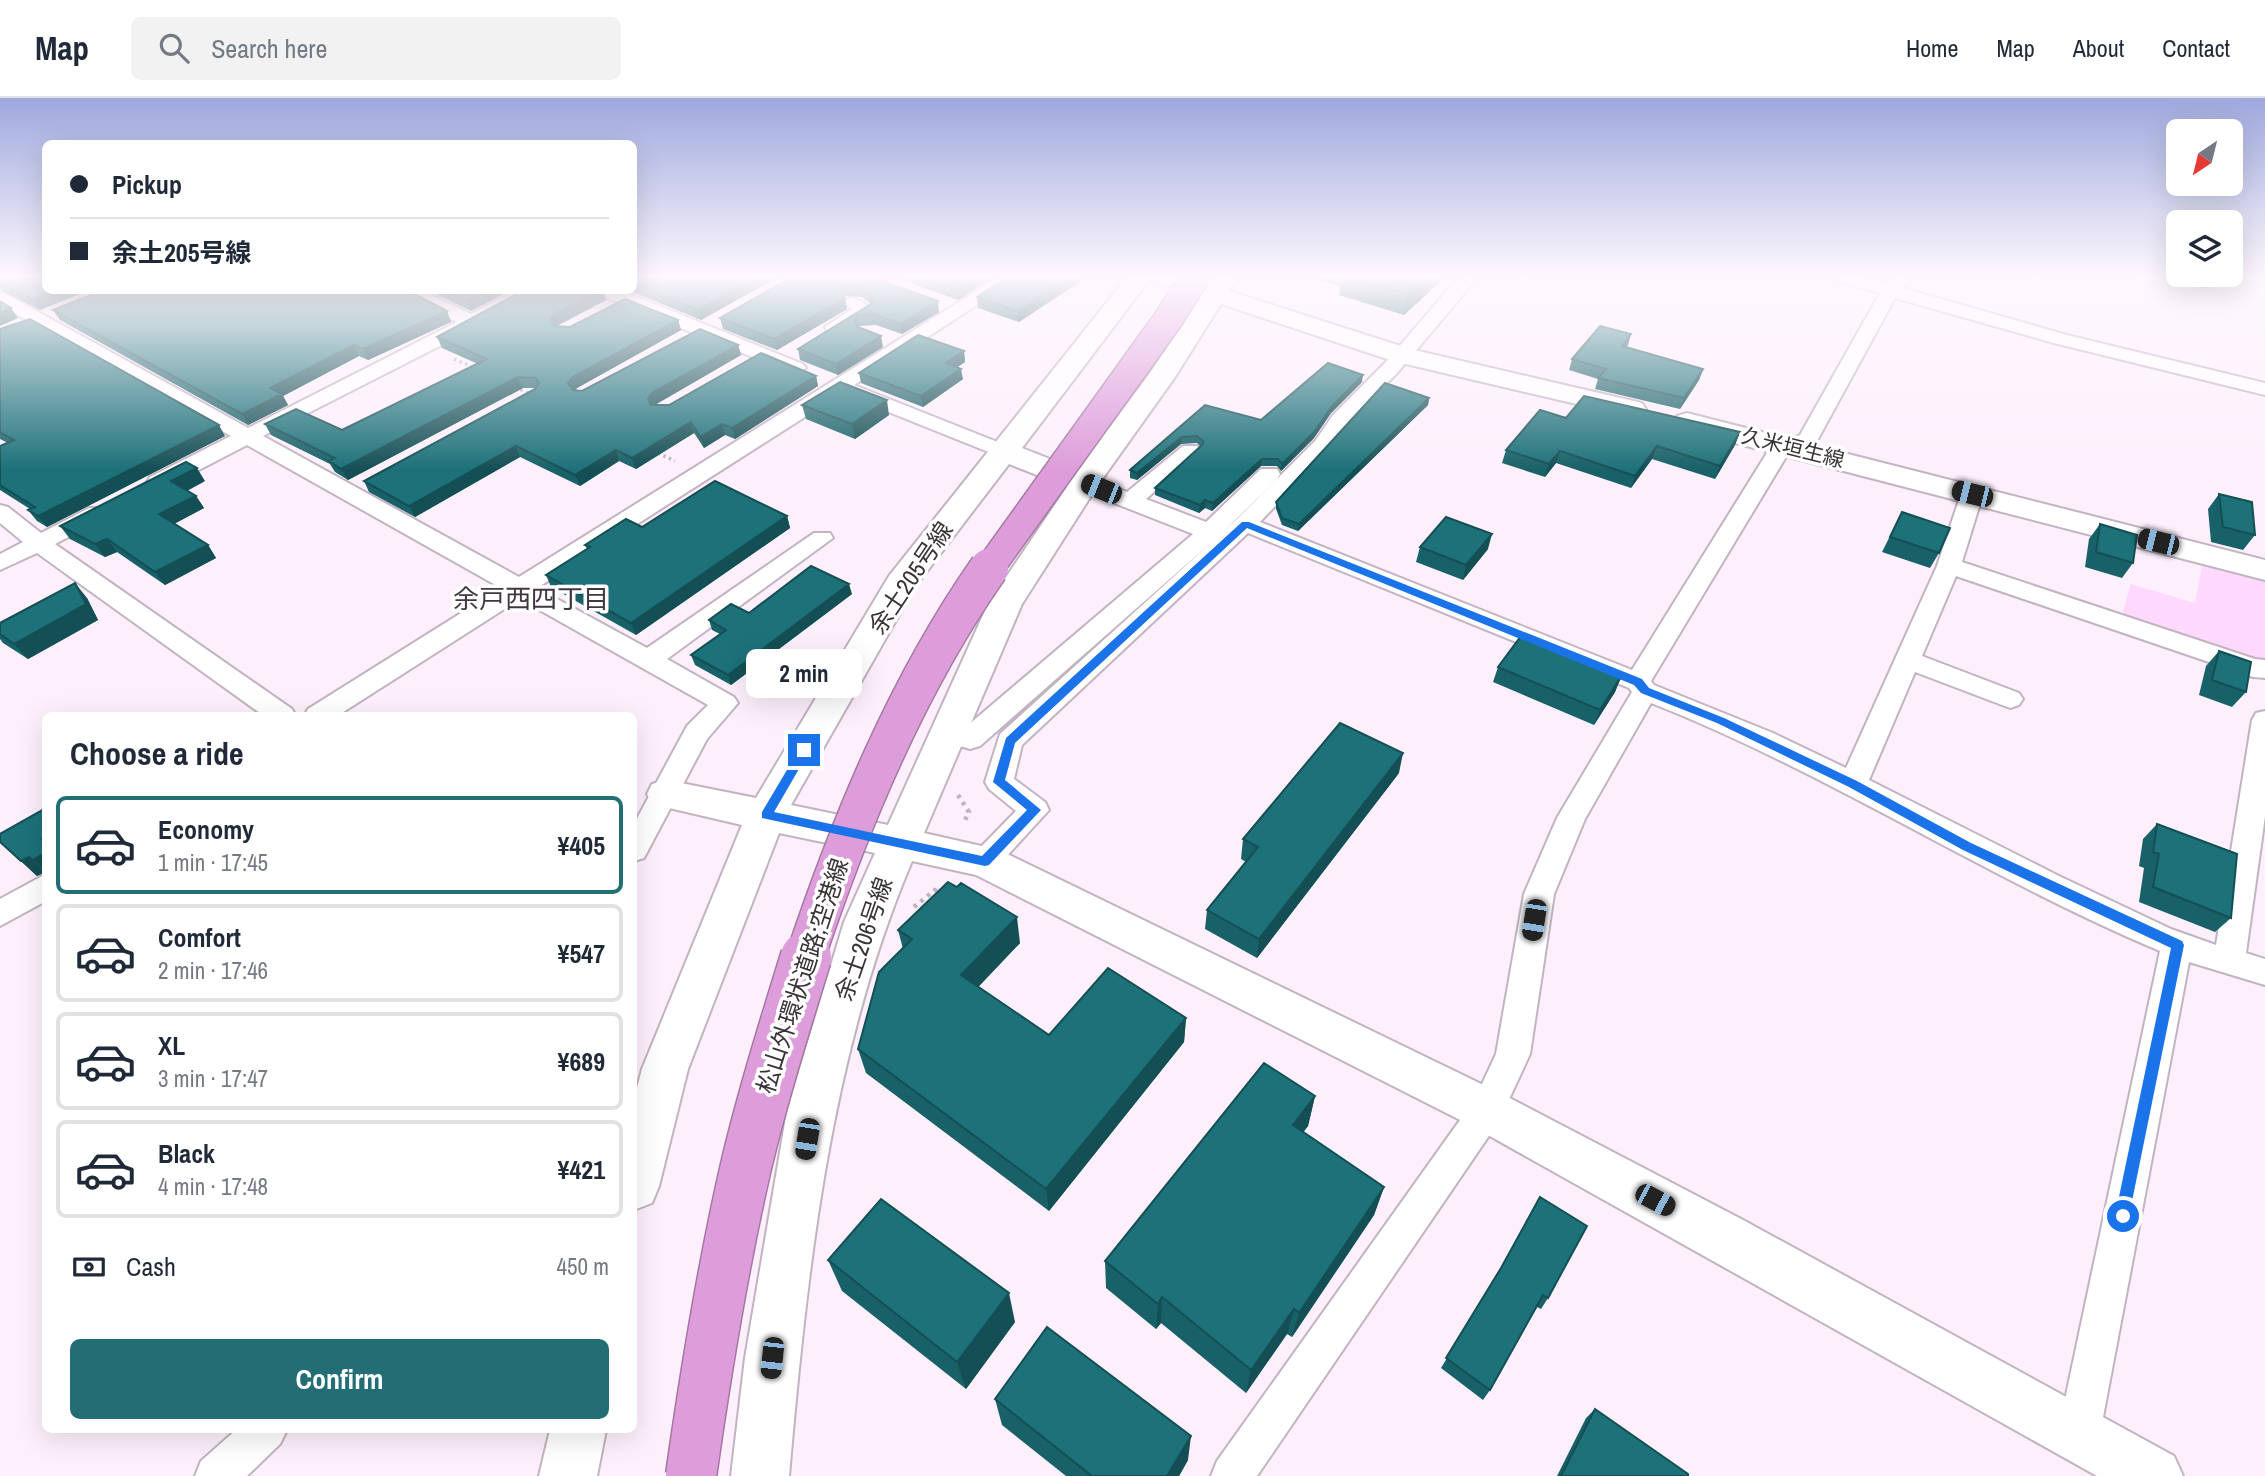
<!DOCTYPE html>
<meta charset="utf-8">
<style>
:root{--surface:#fff;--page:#f2f2f3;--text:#1f2937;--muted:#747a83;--line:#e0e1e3;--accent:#236e75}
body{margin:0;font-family:"Archivo Narrow","Noto Sans JP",sans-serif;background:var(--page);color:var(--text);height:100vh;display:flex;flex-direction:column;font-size:26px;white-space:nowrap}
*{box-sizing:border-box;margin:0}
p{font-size:23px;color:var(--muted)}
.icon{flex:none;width:38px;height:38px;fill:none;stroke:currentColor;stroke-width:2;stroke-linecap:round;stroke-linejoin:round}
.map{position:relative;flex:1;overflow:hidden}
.panel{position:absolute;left:42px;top:614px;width:595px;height:721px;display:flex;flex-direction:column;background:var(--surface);border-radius:10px;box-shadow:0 7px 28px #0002}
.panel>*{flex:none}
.hud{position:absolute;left:42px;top:42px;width:595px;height:154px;border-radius:10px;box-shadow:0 7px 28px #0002;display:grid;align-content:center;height:154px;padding:0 28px;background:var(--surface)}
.needle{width:46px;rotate:215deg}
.controls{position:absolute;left:2166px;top:21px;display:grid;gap:14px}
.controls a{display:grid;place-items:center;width:77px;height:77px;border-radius:10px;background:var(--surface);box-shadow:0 7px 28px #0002;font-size:35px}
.end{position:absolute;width:32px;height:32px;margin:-16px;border:9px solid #1a73e8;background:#fff;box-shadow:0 0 0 4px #fff}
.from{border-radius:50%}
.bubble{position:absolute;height:49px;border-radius:10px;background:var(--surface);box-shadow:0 7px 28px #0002;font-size:23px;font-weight:700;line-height:49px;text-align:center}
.car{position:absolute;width:21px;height:42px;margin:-21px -10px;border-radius:9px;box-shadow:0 0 5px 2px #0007;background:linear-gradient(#222 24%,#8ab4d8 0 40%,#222 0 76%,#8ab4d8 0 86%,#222 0)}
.hud b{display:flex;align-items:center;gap:24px;height:66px;font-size:26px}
.hud b+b{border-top:2px solid var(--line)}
.hud i{width:18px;height:18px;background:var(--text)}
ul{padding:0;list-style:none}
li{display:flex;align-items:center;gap:21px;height:98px;margin:0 14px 10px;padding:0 14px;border:4px solid var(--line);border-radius:10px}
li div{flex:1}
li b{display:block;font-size:26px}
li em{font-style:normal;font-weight:700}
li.on{border-color:var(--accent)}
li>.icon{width:63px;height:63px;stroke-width:1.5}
h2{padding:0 28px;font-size:32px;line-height:84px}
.pay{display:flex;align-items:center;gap:18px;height:77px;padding:0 28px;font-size:26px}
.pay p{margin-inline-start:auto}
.button{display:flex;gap:14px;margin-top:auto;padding:14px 28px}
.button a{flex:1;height:80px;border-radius:10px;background:var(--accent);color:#fff;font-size:28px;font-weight:700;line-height:80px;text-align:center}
header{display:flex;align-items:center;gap:42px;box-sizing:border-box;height:98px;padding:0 35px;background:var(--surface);border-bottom:2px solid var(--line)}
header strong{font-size:33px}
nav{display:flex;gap:38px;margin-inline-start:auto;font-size:24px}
.search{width:490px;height:63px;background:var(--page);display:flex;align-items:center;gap:18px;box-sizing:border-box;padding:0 24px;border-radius:10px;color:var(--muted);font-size:26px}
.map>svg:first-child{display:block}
.green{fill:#ffd9fd}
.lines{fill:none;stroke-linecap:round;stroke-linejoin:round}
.street-casing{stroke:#c2b3c1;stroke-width:4}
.secondary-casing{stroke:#c2b3c1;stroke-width:4}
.path-far1{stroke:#bfb4be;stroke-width:3.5;stroke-dasharray:2.5 3.5;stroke-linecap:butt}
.path{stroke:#bfb4be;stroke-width:4.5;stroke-dasharray:3.5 5;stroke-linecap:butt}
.street{fill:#fff;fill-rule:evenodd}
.secondary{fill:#fff;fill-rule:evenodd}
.highway-bridge-far2-casing{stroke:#a478a1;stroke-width:31;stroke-linecap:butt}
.highway-bridge-far1-casing{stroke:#a478a1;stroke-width:41;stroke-linecap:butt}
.highway-bridge-casing{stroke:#a478a1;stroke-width:53;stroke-linecap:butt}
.highway-bridge-far2{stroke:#dd9dda;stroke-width:28}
.highway-bridge-far1{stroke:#dd9dda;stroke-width:38}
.highway-bridge{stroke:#dd9dda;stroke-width:50}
.wall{fill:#196168}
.shaded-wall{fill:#144f55}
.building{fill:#1d7179;stroke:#144f55;stroke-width:2}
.route{fill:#1a73e8}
.labels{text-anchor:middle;stroke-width:7;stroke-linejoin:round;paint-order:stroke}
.far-street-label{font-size:21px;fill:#393338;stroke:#fff}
.street-label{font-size:24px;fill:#393338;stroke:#fff}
.neighbourhood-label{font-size:26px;fill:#423642;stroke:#fff}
</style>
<header>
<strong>Map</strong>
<div class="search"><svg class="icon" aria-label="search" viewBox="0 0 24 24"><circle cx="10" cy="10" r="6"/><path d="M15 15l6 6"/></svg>Search here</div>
<nav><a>Home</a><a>Map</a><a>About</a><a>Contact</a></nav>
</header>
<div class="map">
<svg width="2265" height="1378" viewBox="0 0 2265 1378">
<rect width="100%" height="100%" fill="#fdf0fc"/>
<!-- green -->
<path class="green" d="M2203 463 2265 481V566L2121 520 2131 486 2195 505Z"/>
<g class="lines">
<!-- street casing -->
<g class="street-casing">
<path id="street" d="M999 179H1020L854 287 1010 349 1014 353 1010 357H996L846 297 844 294 537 490 647 550 814 435H830L833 440 667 561 734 599 738 605 707 641 644 760 634 763V726L687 628 708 607 520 501 337 618H304L308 611 501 490 247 347 166 389H150L147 384 150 379 231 338 0 207V195L6 196 248 330 457 224 397 192H421L471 216 518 192H542L479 228 263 338 519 479Z
M1459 179H1478L1398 274 1348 325 1330 350 1260 424 1632 572 1770 350 1800 337 1880 195 1837 183 1834 179H1863L1887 186 1893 179H1911L1903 190 2067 237 2265 285V297L2054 245 1895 200 1818 341 1815 345 1786 359 1651 583 1654 587 1773 635 1846 670 1937 468 1961 396 1964 391H1980L1983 396 1962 464 2255 561 2265 562V580L2253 579 1956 478 1922 558 2019 595 2023 601 2019 607 2010 610 1915 574 1869 682 2059 778 2171 831 2216 847 2252 622 2256 615 2265 613V718L2246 855 2265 861V887L2189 864 2100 1335 2094 1350 2079 1356 2064 1350 2058 1335 2160 853C1986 780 1827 674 1651 605L1585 721 1554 796 1530 956 1499 1023 1257 1378H1211L1217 1363 1475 1001 1496 956 1524 796 1557 720 1632 594 1629 590 1248 435 1022 647 1014 681 1045 704 1049 712 995 771 985 775 975 771 970 763 975 755 1016 713 989 691 985 684 1000 636 1213 443 980 648 970 651 960 648 956 641 960 634 1193 436 1076 390 1073 385 1076 380H1092L1127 394 1183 348H1197L1201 352 1197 356 1146 401 1206 424 1261 371H1277L1280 376 1277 381 1225 432 1237 421 1316 342 1333 317 1384 266Z
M594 192H620L803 266 806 270 796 276 789 274 597 196Z
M852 199 874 211 841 233H827L825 229 852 211 843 204Z
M0 407 8 409 41 435 89 410H105L108 415 105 420 55 446 292 611 296 618H264L37 455 0 472V456L23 444 0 425Z
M46 776V803L0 828V801Z
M236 1332H287L280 1346 247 1378H195L201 1363Z"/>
</g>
<!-- secondary casing -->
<g class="secondary-casing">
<path id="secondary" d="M1127 179H1186L1209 186 1214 179H1238L1229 193 1410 251 1642 305 1646 311 1642 317 1632 319 1393 263 1221 206 1175 279 1098 387 1022 506 924 735 999 752 1504 997 1745 1123 2174 1358 2183 1378H2097L1470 1027 976 777 912 763C830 956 807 1171 789 1378H731L745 1260 787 1013 844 824 875 755 779 735 688 971 659 1088 652 1105 634 1112V1001L642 971 742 727 652 706 647 696 652 686 666 682 756 700 889 478ZM1150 181 1200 200 1150 275 1078 372 1022 350ZM1009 366 1067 389 988 506 888 727 791 707 915 489Z
M1687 315 2265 462V482L1677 330 1673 324 1677 318Z
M550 1332H606L597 1378H539Z"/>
</g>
<!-- path-far1 -->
<path class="path-far1" d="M454 261 475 270
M515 289 532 297
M658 355 675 363"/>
<!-- path -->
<path class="path" d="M958 697 969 714 963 726
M914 809 935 792 938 786"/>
<!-- street -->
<use href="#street" class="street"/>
<!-- secondary -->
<use href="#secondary" class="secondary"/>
<!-- highway-bridge-far2 casing -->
<g class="highway-bridge-far2-casing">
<path id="highway-bridge-far2" d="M988 472 1167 223 1195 179"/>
</g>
<!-- highway-bridge-far1 casing -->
<g class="highway-bridge-far1-casing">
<path id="highway-bridge-far1" d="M805 860C850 725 907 587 989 470"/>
</g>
<!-- highway-bridge casing -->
<g class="highway-bridge-casing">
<path id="highway-bridge" d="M691 1378C706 1272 723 1167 747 1064 764 994 785 927 806 859"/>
</g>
<!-- highway-bridge-far2 -->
<use href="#highway-bridge-far2" class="highway-bridge-far2"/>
<!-- highway-bridge-far1 -->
<use href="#highway-bridge-far1" class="highway-bridge-far1"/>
<!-- highway-bridge -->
<use href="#highway-bridge" class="highway-bridge"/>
</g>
<!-- wall -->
<path class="wall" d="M46 179 40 212 2 193 0 190V181Z
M634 179H778L701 222 628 192H634Z
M871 179 939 214 902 236 876 227 859 228 858 229 883 249 838 277 800 262 798 251 871 206 862 199 844 198 845 200 847 211 777 252 723 231 720 220Z
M894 179H994L958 202Z
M1308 179H1445L1404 217 1339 197 1340 188Z
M1081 183 1019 224 978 210 977 199Z
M428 192H511L471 213Z
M524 192H603L606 202 557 228 570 229 678 222 681 232 577 290 575 292 582 293 738 247 741 257 655 307H669L816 278 818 288 735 341 725 337 704 350 694 335 636 371 619 363 580 388 520 359 415 419 369 394 364 383 536 290H523L348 382 335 374 330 366 271 337 265 326 342 332 478 266 442 250 437 239Z
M53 212 447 213 451 224 368 262 359 258 283 298 288 307 248 327 60 222Z
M0 231 225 338 47 429 37 423 28 412 30 411 0 392V348L8 345 0 341Z
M1631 236 1626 249 1703 271 1699 282 1680 311 1595 291 1598 281 1569 272 1572 261Z
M964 253 965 264 957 269 963 281 923 309 861 285 859 275Z
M1362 284 1331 315 1314 340 1281 373 1277 368H1261L1212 413 1205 410 1199 415 1155 397V390L1201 349 1197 345 1181 346 1137 382 1130 380V372L1205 307 1261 322Z
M1429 300 1428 307 1298 433 1282 427 1276 411V404Z
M802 307 889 317 855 341 806 321Z
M1566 320 1740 334 1735 347 1715 381 1652 361 1631 390 1556 365 1545 379 1502 365 1506 352Z
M205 383 187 393 196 398 204 410 174 426 208 447 216 460 165 487 117 454 105 459 70 441 60 428Z
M2219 396 2255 437 2243 452 2211 444 2208 411Z
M1902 414 1939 455 1930 470 1882 454Z
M787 418 790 430 636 537 551 489 546 477 587 451 585 447 642 429Z
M2100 426 2133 465 2122 480 2085 469 2089 441Z
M1420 449 1488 451 1463 482 1416 464Z
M852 496 731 587 695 567 691 557 720 536 712 532 709 522Z
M87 500 98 522 28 561 3 545 0 541V525Z
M2219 553 2246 594 2232 609 2199 597 2206 568Z
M1498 569 1621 579 1615 594 1594 627 1493 584Z
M1399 675 1257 860 1205 831 1207 812 1246 764 1241 761 1243 741Z
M46 710V774L37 778 0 744Z
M2157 726 2231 820 2215 834 2139 804 2144 770 2139 768 2143 741Z
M898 832 1020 845 978 889 1049 937 1186 920 1184 944 1049 1113 866 975 858 951 903 851Z
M1315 998 1308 1028 1303 1034 1384 1089 1374 1117 1292 1239 1287 1236 1246 1295 1161 1225 1156 1231 1106 1190 1105 1163Z
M1540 1099 1548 1200 1541 1211 1537 1209 1490 1292 1483 1302 1441 1270 1498 1176Z
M828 1162 1015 1224 966 1291 842 1193Z
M995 1301 1188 1362 1179 1378H1066L1002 1327Z
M1595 1311 1688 1378H1557L1586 1320Z"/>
<!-- shaded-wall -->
<path class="shaded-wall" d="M757 179H778L701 222 698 212Z
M977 179H994L958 202 957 192Z
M1070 179H1081V183L1019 224 1018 214Z
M1426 179H1445L1404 217 1407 196Z
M842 188 847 211 777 252 774 241 839 194Z
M56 192H90L40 212 33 202Z
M487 192H511L471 213 467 203Z
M601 192H603L606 202 558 227 555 232 551 221 554 216Z
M938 203 939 214 902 236 900 226Z
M11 210 18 220 0 228V214Z
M447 213 451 224 368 262 363 251Z
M678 222 681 232 577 290 572 296 568 285 573 279Z
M1631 236 1628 247 1619 259 1622 248Z
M881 238 883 249 838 277 836 266Z
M354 247 359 258 283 298 288 307 248 327 242 316 270 290Z
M738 247 741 257 656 306 651 312 648 301 652 295Z
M964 253 965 264 947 276 946 265Z
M961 271 963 281 923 309 921 298Z
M1703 271 1699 282 1680 311 1684 300Z
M1363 277 1362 284 1331 315 1314 340 1281 373 1282 366 1332 308Z
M816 278 818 288 735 341 732 330Z
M518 279 523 290 348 382 341 371Z
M1429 300 1428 307 1298 433 1299 426Z
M887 302 889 317 855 341 852 326Z
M691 324 694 335 636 371 632 360Z
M722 326 725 337 704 350 700 339Z
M219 327 225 338 47 429 38 418Z
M1740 334 1735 347 1715 381 1720 368Z
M1182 339 1181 346 1137 382V375Z
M516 348 520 359 415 419 409 408Z
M1657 348 1652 361 1631 390 1635 378Z
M616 352 619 363 580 388 575 377Z
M1560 353 1556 365 1545 379 1549 366Z
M1262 361 1261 368 1212 413 1213 405Z
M197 370 205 383 180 396 171 383Z
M196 398 204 410 168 429 159 416Z
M1205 402V410L1199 415 1200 407Z
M787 418 790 430 636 537 631 525Z
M1492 436 1488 451 1463 482 1466 467Z
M107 441 117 454 105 459 95 446Z
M208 447 216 460 165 487 155 474Z
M75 485 87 500 98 522 28 561 14 546Z
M849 486 852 496 731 587 728 577Z
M1621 579 1615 594 1594 627 1600 612Z
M1403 655 1399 675 1257 860 1259 841Z
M46 754V773L33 762Z
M29 759 45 774 37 778 21 763Z
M1017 819 1020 845 965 903 961 877Z
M1186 920 1184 944 1049 1113 1046 1091Z
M1315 998 1308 1028 1287 1056 1293 1027Z
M1384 1089 1374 1117 1292 1239 1299 1215Z
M1009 1195 1015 1224 966 1291 957 1264Z
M1162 1199 1161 1225 1156 1231 1158 1206Z
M1294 1211 1287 1236 1246 1295 1251 1272Z
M1191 1338 1188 1362 1179 1378H1167Z"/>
<!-- building -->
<path class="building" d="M7 179H46V192H56L33 202 0 185V181Z
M634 179H757L698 212 634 186Z
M792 179H871L938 203 900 226 874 216 857 217 855 224 858 229 881 238 836 266 798 251 871 206 874 199 861 188H842L839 194 845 200 774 241 720 220Z
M921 179H977L957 192Z
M1008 179H1070L1018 214 977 199Z
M1350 179H1426L1407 196Z
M104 192H407L447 213 363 251 354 247 270 290 282 296 242 316 53 212Z
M445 192H487L467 203Z
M524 192H601L554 216 551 221 553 228 570 229 625 201 678 222 573 279 568 285 573 292 582 293 700 231 738 247 652 295 648 301 651 307H669L761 255 816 278 732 330 722 326 700 339 691 324 632 360 616 352 575 377 516 348 409 408 364 383 535 291 539 285 536 280 518 279 341 371 329 363 335 360 265 326 296 311 342 332 487 261 437 239Z
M0 203 11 210 0 214Z
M30 221 219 327 38 418 28 412 35 409 0 387V348L14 342 0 334V231Z
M1600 228 1631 236 1622 248 1703 271 1684 300 1598 280 1606 271 1572 261Z
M918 237 964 253 946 265 961 271 921 298 859 275Z
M1328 265 1363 277 1332 308 1315 333 1282 366 1278 361H1262L1213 405 1205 402 1200 407 1155 390 1203 346V343L1197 338 1182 339 1137 375 1130 372 1205 307 1261 322Z
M840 284 887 302 852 326 802 307Z
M1385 285 1429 300 1299 426 1282 420 1276 404Z
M1584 298 1740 334 1720 368 1657 348 1635 378 1560 353 1549 366 1506 352 1540 312 1566 320Z
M186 364 197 370 171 383 196 398 159 416 208 447 155 474 107 441 95 446 60 428Z
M715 383 787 418 631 525 546 477 590 449 585 447 626 421 642 429Z
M2219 396 2252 404 2255 437 2223 429Z
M1902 414 1950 430 1939 455 1890 439Z
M1446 419 1492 436 1466 467 1420 449Z
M2100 426 2137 437 2133 465 2096 454Z
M811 468 849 486 728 577 691 557 726 532 709 522 731 506 749 515Z
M75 485 86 506 14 546 0 536V525Z
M1521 538 1621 579 1600 612 1498 569Z
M2219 553 2251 564 2246 594 2212 582Z
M1340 625 1403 655 1259 841 1207 812 1258 749 1243 741Z
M46 710V739L42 741 46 745V754L33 762 29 759 21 763 0 744V736Z
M2157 726 2237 756 2231 820 2153 789 2159 756 2153 754Z
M948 784 957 789 961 785 1017 819 961 877 1049 937 1108 870 1186 920 1046 1091 858 951 879 874 912 841 898 832Z
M1264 965 1315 998 1293 1027 1384 1089 1299 1215 1294 1211 1251 1272 1162 1199 1158 1206 1105 1163Z
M1540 1099 1587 1128 1548 1200 1543 1197 1490 1292 1446 1260 1501 1170Z
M881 1101 1009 1195 957 1264 828 1162Z
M1047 1229 1191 1338 1167 1378H1092L995 1301Z
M1595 1311 1688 1376V1378H1561Z"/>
<!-- sky -->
<linearGradient id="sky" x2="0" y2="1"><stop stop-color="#9ea8dd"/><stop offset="0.48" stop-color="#fef8fe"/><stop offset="1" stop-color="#fef8fe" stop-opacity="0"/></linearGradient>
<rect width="2265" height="372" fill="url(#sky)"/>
<!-- route -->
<path class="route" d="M1242 424H1249L1642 581 1649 590 1724 620 1857 683 1971 745 2182 843 2184 847 2128 1123 2123 1125 2118 1123 2115 1118 2171 850 1963 752 1849 689 1717 625 1641 595 1634 587 1247 430 1015 645 1005 682 1041 712 989 767 985 768 762 720V714L800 650 804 648 810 652 774 714 982 758 1027 712 993 684 1006 640Z"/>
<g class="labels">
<!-- far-street labels -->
<g class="far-street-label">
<text transform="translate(1793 350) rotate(14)" y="7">久米垣生線</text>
</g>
<!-- street labels -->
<g class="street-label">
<text transform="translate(911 480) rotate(-56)" y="8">余土205号線</text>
<text transform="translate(864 841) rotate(-71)" y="8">余土206号線</text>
<text transform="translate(803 878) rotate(-72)" y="8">松山外環状道路;空港線</text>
</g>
<!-- neighbourhood labels -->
<g class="neighbourhood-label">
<text x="531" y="510">余戸西四丁目</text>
</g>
</g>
</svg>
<div class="controls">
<a><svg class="needle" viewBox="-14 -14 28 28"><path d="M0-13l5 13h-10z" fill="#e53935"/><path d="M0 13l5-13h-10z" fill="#747a83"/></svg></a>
<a><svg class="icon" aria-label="layers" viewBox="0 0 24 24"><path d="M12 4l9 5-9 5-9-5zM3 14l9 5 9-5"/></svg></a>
</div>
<i class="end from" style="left:2123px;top:1118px"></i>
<i class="end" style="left:804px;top:652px"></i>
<div class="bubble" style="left:746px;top:551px;width:116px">2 min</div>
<i class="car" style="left:1101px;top:391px;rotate:292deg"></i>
<i class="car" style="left:1972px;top:396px;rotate:284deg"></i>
<i class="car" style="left:2158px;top:444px;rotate:284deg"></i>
<i class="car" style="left:1534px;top:822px;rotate:189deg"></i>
<i class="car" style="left:807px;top:1041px;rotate:189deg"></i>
<i class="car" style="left:1655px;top:1102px;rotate:118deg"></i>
<i class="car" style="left:772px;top:1260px;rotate:186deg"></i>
<div class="hud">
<b><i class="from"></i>Pickup</b>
<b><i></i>余土205号線</b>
</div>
<section class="panel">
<h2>Choose a ride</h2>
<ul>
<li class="on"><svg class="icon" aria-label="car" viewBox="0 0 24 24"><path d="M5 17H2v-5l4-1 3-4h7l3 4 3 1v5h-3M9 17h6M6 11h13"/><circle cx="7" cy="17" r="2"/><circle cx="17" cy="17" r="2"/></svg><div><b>Economy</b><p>1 min · 17:45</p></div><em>¥405</em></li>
<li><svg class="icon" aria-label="car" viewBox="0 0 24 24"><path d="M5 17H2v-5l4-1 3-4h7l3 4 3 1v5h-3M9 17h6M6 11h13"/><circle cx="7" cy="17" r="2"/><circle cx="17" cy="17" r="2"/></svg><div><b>Comfort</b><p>2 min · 17:46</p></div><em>¥547</em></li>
<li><svg class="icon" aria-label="car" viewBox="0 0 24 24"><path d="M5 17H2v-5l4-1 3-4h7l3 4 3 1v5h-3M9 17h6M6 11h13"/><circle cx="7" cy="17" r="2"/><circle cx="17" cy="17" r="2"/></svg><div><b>XL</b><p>3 min · 17:47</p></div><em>¥689</em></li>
<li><svg class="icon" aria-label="car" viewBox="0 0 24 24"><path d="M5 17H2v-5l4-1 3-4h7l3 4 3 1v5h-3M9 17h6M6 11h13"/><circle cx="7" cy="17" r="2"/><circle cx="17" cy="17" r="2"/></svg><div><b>Black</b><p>4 min · 17:48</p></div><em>¥421</em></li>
</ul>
<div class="pay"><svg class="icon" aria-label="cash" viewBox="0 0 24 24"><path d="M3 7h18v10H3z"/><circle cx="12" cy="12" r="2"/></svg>Cash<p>450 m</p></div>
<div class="button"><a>Confirm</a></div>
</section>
</div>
